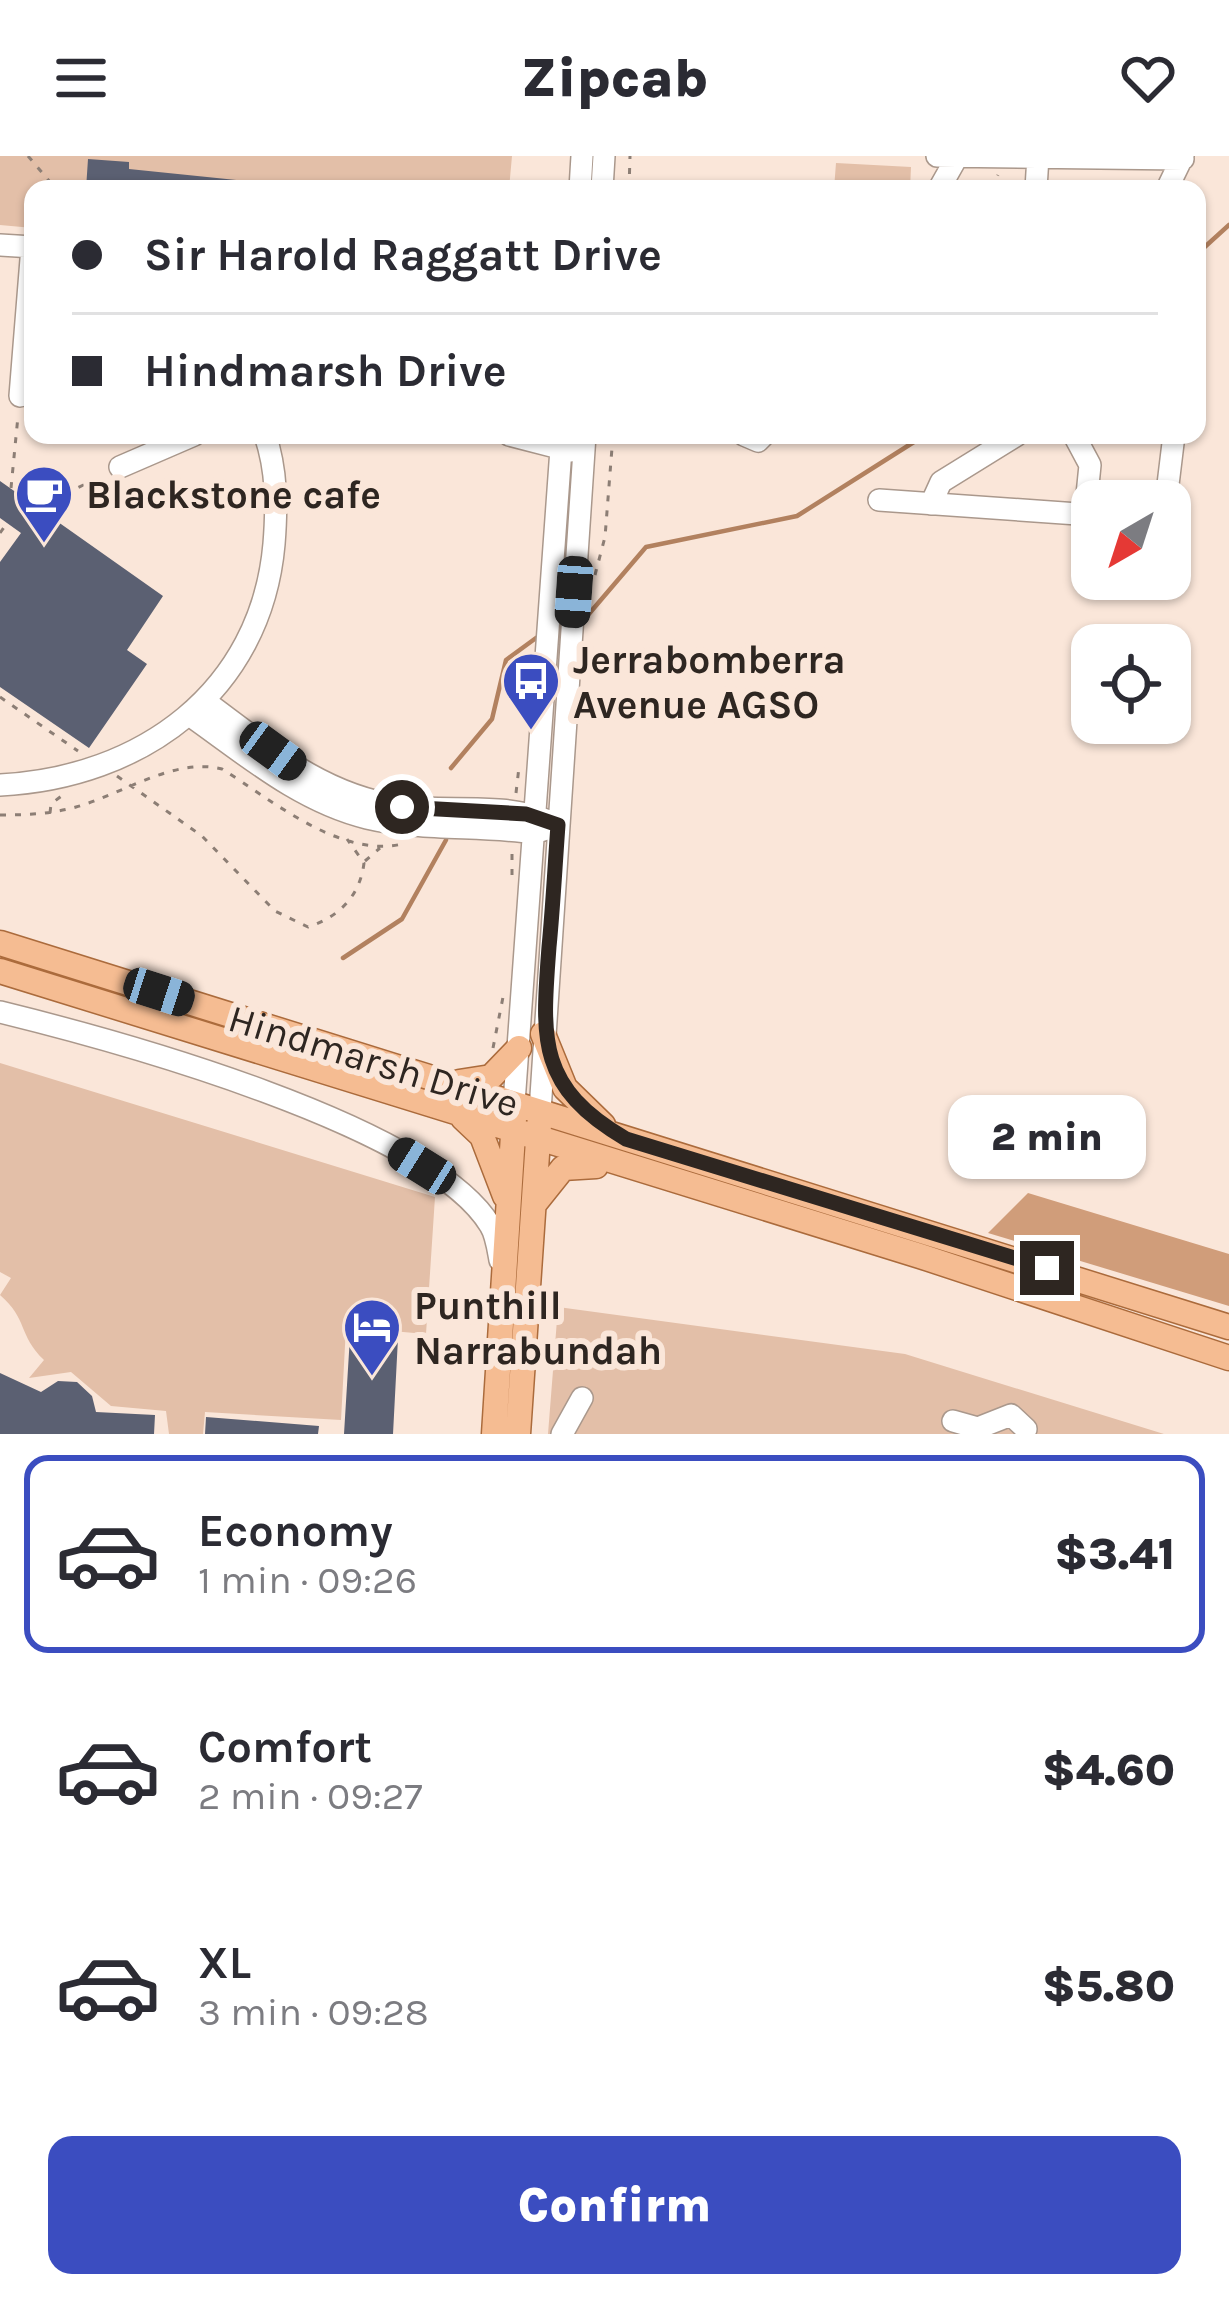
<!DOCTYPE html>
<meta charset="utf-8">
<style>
:root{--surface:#fff;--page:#f2f2f3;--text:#2b2b33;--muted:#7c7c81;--line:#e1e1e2;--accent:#3b4dc0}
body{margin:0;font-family:Karla,sans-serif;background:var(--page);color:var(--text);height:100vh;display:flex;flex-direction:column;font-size:45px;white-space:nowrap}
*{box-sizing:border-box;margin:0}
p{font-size:39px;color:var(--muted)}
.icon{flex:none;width:66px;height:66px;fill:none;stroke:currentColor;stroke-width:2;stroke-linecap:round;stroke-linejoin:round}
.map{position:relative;height:1278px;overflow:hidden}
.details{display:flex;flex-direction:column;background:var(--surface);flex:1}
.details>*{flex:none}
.hud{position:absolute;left:24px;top:24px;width:1182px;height:264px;border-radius:24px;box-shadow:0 3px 9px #0004;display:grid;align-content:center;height:264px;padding:0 48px;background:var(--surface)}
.needle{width:78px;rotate:219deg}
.controls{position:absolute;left:1071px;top:324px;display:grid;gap:24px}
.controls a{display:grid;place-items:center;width:120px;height:120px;border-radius:24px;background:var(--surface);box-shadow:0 3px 9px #0004;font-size:60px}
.end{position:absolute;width:54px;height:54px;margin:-27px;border:15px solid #2e2621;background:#fff;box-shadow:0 0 0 6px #fff}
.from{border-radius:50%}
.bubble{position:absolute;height:84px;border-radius:24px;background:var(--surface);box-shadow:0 3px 9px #0004;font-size:39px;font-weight:800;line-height:84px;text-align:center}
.car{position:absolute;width:36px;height:72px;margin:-36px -18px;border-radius:15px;box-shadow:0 0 9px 3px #0007;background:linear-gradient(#222 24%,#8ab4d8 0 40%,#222 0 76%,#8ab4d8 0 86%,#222 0)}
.hud b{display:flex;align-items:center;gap:42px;height:114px;font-size:45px}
.hud b+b{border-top:3px solid var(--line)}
.hud i{width:30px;height:30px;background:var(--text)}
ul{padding:21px 0 0;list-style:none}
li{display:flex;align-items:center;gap:36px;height:198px;margin:0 24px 18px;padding:0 24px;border:6px solid transparent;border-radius:24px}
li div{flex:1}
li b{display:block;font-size:45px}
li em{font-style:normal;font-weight:800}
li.selected{border-color:var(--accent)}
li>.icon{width:108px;height:108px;stroke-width:1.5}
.action{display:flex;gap:24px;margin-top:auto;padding:24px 48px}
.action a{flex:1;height:138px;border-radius:24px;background:var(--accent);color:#fff;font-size:48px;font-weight:800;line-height:138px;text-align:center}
header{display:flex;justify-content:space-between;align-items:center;height:156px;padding:0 48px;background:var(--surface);font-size:54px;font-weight:800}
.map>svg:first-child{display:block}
.green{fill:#e3bfa8}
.forest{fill:#d09d7a}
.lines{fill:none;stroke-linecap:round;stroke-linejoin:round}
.stream{stroke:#b2815f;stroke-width:4.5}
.building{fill:#5b6072}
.minor-casing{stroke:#aa988c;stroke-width:24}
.major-casing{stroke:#ab6b3c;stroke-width:27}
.path{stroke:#8c7e75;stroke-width:3;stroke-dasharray:6 9;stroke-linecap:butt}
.minor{stroke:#fff;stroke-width:21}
.major{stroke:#f5bc92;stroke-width:24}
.route{stroke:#2e2621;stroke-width:15}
.labels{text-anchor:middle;stroke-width:12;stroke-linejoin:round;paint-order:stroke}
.poi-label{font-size:39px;font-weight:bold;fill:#2e2621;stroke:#fae6d9;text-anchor:start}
.street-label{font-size:39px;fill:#2e2621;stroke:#fae6d9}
</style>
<header><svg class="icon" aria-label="menu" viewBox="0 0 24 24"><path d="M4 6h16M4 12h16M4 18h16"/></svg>Zipcab<svg class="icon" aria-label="heart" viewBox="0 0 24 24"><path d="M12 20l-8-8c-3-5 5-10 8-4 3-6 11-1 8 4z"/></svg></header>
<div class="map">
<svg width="1229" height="1278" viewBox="0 0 1229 1278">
<rect width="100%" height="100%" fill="#fae6d9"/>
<!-- green -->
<path class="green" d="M0 0H512L509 33H33V72L0 69Z
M836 7 911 11 910 33H834Z
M0 907 435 1041 426 1178 346 1171 341 1264 205 1256 203 1278H169L166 1255 111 1250 71 1216 29 1222 44 1204C18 1179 28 1163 0 1139L11 1122 0 1116Z
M558 1151 905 1198 1164 1278H548Z"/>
<!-- forest -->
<path class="forest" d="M1028 1037 1229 1098V1150L988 1077Z"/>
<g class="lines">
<!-- stream -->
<path class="stream" d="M1197 98 1229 69
M588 459 646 391 797 360 925 279
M451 612 492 563 506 504 536 482
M343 802 402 763 446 684"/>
</g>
<!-- building -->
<path class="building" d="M88 3 129 6V13L246 25V33H86Z
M0 325 163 440 127 494 147 508 89 592 0 531V406L21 377 0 362Z
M350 1180 398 1182 393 1278H344Z
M0 1217 41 1236 58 1225 77 1226 92 1240 96 1256 155 1259 154 1278H0Z
M206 1261 319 1270 318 1278H205Z"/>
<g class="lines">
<!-- minor casing -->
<g class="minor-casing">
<path id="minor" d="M937 0 1183 3
M580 33 582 0
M602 33 604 0
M939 33 957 1
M1036 33 1038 0
M1167 33 1183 0
M0 89 33 91
M20 240 32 91
M509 279 571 295
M744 279 758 285 764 279
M1074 279 1090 309 1085 359
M120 311 194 279
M879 344 1092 359
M1166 345 1174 279
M931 348 941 326 1017 279
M206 546C267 591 322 639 399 650 447 657 501 646 546 664
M192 561C247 600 301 646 367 662 422 675 479 669 534 677L546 673
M0 629C141 622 261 536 274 388 277 351 277 314 265 279
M0 856C114 884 429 969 490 1069 496 1078 498 1093 500 1104
M514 947 562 279
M540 955 585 279
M953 1265 978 1272 1011 1259 1026 1273
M562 1278 582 1242"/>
</g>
<!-- major casing -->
<g class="major-casing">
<path id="major" d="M0 787 1229 1171
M0 815 920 1100 1229 1202
M543 878 565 932 603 969
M459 926 491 921 519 892
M463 962 482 980 505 1040
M535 1047 563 1012 596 1010
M494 1278 514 963
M518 1278 539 969"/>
</g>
<!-- path -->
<path class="path" d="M28 0 56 33
M629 33 630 0
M991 33 998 19
M11 332 18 260
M38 351 102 320
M0 377 7 367
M595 419 605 381 613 279
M0 541 78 595
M117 620 202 680 275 755 308 771C339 761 360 740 364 707L347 683
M516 637 519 611
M50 657 51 648 64 638
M0 659C26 659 51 658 76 651 123 638 174 601 222 613 272 644 343 705 406 687
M365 705 380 692
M512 719V693
M493 892 504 836"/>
<!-- minor -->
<use href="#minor" class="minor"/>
<!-- major -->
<use href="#major" class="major"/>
</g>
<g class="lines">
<!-- route -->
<path class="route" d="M402 651 526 658 558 669C555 709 553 750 549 791 542 883 537 931 626 983L1047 1112"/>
</g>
<!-- icons -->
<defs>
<g id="cafe-pin" transform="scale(3)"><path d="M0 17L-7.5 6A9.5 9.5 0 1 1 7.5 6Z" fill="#3b4dc0" stroke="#fae6d9"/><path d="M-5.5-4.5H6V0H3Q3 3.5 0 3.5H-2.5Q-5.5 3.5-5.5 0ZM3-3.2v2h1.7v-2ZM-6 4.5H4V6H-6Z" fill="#fff"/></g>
<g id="bus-pin" transform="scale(3)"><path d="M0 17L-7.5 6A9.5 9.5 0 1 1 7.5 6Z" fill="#3b4dc0" stroke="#fae6d9"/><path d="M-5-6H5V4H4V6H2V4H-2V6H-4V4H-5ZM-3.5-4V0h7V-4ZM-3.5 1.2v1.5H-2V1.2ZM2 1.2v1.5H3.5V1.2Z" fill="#fff"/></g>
<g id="hotel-pin" transform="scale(3)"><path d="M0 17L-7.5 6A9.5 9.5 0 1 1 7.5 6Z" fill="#3b4dc0" stroke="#fae6d9"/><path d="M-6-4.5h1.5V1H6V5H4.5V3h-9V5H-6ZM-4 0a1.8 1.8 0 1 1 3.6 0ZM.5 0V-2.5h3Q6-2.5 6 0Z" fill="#fff"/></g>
</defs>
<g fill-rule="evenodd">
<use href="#cafe-pin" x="44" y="338"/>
<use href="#bus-pin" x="531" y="525"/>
<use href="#hotel-pin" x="372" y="1171"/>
</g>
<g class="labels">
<!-- poi labels -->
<g class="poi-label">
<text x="86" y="352">Blackstone cafe</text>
<text x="573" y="517">Jerrabomberra<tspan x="573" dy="45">Avenue AGSO</tspan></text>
<text x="414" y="1163">Punthill<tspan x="414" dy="45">Narrabundah</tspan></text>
</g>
<!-- street labels -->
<g class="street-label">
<text transform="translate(374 904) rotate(17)" y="14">Hindmarsh Drive</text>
</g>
</g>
</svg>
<div class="controls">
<a><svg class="needle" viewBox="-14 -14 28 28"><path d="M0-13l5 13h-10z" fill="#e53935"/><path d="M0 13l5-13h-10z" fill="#7c7c81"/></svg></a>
<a><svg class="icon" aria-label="locate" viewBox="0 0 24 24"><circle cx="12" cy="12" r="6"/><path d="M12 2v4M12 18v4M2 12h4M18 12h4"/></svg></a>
</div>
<i class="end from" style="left:402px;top:651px"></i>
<i class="end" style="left:1047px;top:1112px"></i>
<div class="bubble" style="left:948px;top:939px;width:198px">2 min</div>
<i class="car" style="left:574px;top:436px;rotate:184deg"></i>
<i class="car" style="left:273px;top:595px;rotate:126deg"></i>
<i class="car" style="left:159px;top:836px;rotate:108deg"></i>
<i class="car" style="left:422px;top:1010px;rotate:302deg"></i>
<div class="hud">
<b><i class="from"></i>Sir Harold Raggatt Drive</b>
<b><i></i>Hindmarsh Drive</b>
</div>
</div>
<section class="details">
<ul>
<li class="selected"><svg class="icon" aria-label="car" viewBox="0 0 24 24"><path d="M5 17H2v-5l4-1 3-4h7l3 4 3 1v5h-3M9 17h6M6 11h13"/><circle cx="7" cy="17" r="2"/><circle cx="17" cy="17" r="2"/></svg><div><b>Economy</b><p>1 min · 09:26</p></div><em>$3.41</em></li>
<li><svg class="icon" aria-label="car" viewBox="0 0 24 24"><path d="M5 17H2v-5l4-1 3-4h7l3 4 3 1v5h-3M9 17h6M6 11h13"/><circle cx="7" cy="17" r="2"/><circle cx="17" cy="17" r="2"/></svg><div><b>Comfort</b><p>2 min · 09:27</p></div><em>$4.60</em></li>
<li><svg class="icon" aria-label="car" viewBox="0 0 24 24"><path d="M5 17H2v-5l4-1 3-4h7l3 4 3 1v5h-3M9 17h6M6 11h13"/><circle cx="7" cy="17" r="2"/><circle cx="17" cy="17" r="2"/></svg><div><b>XL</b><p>3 min · 09:28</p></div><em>$5.80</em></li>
</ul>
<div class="action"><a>Confirm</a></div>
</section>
